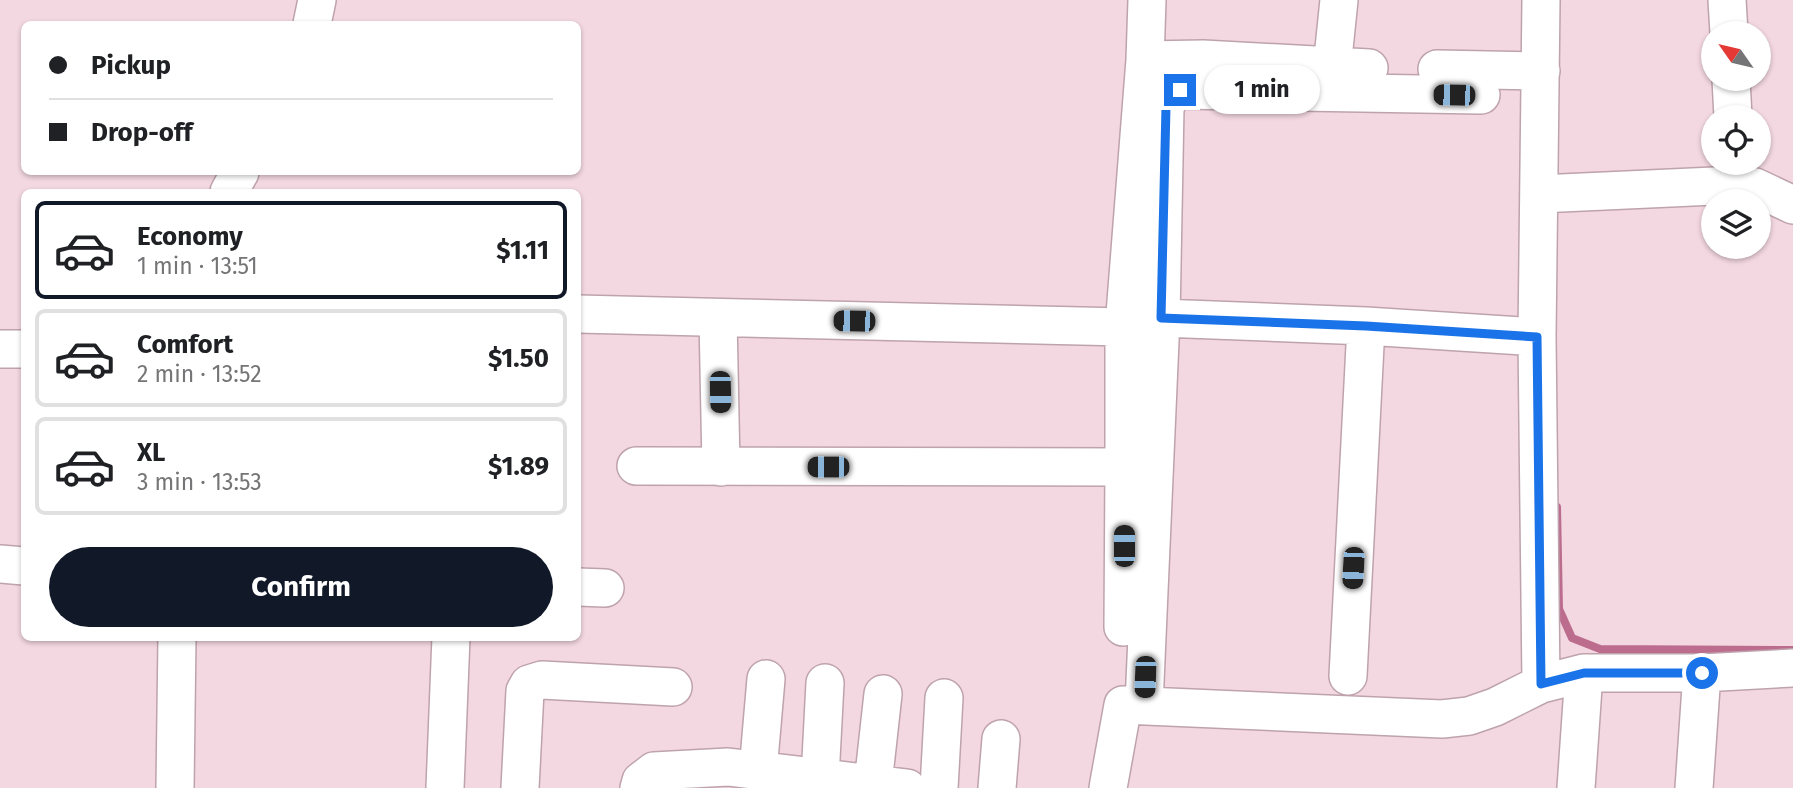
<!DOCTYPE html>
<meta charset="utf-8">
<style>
:root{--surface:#fff;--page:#f6f6f6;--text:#202124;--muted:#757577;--line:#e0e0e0;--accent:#111827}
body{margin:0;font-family:"Fira Sans",sans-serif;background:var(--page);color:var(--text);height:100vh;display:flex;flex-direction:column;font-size:26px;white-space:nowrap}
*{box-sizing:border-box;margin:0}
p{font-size:23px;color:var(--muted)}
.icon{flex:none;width:38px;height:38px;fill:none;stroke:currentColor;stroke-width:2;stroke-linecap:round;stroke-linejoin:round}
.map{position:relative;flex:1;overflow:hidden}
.side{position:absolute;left:21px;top:189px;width:560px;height:452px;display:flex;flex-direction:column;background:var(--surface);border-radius:10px;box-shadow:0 2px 5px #0004}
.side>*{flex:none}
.guide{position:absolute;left:21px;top:21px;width:560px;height:154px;border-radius:10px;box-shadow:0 2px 5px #0004;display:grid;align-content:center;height:154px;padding:0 28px;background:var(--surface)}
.needle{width:46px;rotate:304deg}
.fabs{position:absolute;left:1701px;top:21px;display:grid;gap:14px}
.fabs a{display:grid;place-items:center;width:70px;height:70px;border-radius:50%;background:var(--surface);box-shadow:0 2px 5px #0004;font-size:35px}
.end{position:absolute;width:32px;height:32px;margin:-16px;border:9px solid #1a73e8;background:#fff;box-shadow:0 0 0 4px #fff}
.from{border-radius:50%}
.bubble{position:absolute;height:49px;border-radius:24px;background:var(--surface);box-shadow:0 2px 5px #0004;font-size:23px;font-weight:700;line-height:49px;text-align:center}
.car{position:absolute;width:21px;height:42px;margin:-21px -10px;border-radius:9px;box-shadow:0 0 5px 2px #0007;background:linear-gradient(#222 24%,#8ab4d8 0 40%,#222 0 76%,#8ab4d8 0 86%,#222 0)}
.guide b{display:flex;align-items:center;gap:24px;height:66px;font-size:26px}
.guide b+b{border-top:2px solid var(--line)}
.guide i{width:18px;height:18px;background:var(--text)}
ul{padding:12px 0 0;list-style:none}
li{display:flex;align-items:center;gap:21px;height:98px;margin:0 14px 10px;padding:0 14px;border:4px solid var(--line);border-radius:10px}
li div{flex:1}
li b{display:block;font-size:26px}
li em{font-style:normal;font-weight:700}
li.selected{border-color:var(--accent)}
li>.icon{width:63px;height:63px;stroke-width:1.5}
.primary-button{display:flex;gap:14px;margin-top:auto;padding:14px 28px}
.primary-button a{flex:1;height:80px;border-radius:42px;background:var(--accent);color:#fff;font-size:28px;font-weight:700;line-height:80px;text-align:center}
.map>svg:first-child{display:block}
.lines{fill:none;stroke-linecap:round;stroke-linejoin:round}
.stream{stroke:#bc6d8e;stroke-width:8}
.minor-casing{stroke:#bea3ac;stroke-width:40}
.minor{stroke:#fff;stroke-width:37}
.route{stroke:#1a73e8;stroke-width:9}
</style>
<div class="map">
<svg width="1793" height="788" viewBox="0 0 1793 788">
<rect width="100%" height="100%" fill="#f3d7e1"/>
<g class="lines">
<!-- stream -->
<path class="stream" d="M1557 507 1559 609 1572 638 1600 649 1793 650"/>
<!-- minor casing -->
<g class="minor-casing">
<path id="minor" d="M1727 0 1729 33
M312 24 317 0
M1145 60 1147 0
M1332 68 1339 0
M1437 69 1541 71
M1731 79 1733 117
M229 192 240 172
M1539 194 1736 185 1755 187 1793 205
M578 314 1124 327
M718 318 721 467
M1161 318 1366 326 1537 337
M0 349H24
M636 466 1124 467 1123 627
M1124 467V327L1145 60 1203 59 1369 68
M0 564 24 566
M578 587 605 588
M1348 676 1366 326
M1541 684 1537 337 1541 0
M1144 705 1161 318 1165 107 1171 95 1180 90 1481 95
M758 771 766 679
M820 778 825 683
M873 784 883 694
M175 788 177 637
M445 788 451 637
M520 788 525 691 529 684 542 680 673 687
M639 788 641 781 654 771 728 767 907 788
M939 788 944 698
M997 788 1001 739
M1108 788 1123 705 1442 719 1469 716 1495 707 1541 684 1584 673H1702L1793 668
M1576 788 1584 673
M1694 788 1702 673"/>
</g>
<!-- minor -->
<use href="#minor" class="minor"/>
</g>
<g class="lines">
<!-- route -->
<path class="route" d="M1180 90 1171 95 1166 107 1161 318 1366 326 1537 337 1541 684 1584 673H1702"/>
</g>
</svg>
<div class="fabs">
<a><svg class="needle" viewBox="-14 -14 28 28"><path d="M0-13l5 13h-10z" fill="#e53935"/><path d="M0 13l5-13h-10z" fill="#757577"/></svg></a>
<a><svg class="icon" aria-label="locate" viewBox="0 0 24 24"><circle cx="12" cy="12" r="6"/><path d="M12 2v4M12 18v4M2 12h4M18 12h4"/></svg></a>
<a><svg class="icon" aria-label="layers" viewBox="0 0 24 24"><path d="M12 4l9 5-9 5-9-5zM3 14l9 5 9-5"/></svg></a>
</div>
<i class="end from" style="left:1702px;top:673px"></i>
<i class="end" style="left:1180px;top:90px"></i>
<div class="bubble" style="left:1204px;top:65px;width:116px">1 min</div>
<i class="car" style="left:1454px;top:95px;rotate:271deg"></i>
<i class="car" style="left:854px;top:321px;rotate:271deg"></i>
<i class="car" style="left:720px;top:392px;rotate:179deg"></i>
<i class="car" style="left:828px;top:467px;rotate:270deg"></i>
<i class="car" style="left:1124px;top:546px;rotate:0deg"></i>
<i class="car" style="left:1353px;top:568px;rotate:183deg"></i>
<i class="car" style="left:1145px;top:677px;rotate:182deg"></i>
<div class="guide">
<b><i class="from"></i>Pickup</b>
<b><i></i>Drop-off</b>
</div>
<section class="side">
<ul>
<li class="selected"><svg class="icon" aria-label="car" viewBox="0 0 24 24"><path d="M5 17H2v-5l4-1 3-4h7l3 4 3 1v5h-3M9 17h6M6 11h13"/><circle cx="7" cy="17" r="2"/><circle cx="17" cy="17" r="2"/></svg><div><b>Economy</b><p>1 min · 13:51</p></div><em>$1.11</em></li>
<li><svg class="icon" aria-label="car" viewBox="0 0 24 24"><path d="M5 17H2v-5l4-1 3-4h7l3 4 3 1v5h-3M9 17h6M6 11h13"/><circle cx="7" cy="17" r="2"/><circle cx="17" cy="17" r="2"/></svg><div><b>Comfort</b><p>2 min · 13:52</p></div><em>$1.50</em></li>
<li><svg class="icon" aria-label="car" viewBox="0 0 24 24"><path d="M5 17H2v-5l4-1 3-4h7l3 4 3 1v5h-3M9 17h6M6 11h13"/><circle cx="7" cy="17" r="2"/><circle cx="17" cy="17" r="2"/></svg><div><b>XL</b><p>3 min · 13:53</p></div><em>$1.89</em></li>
</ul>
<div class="primary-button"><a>Confirm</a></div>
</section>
</div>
